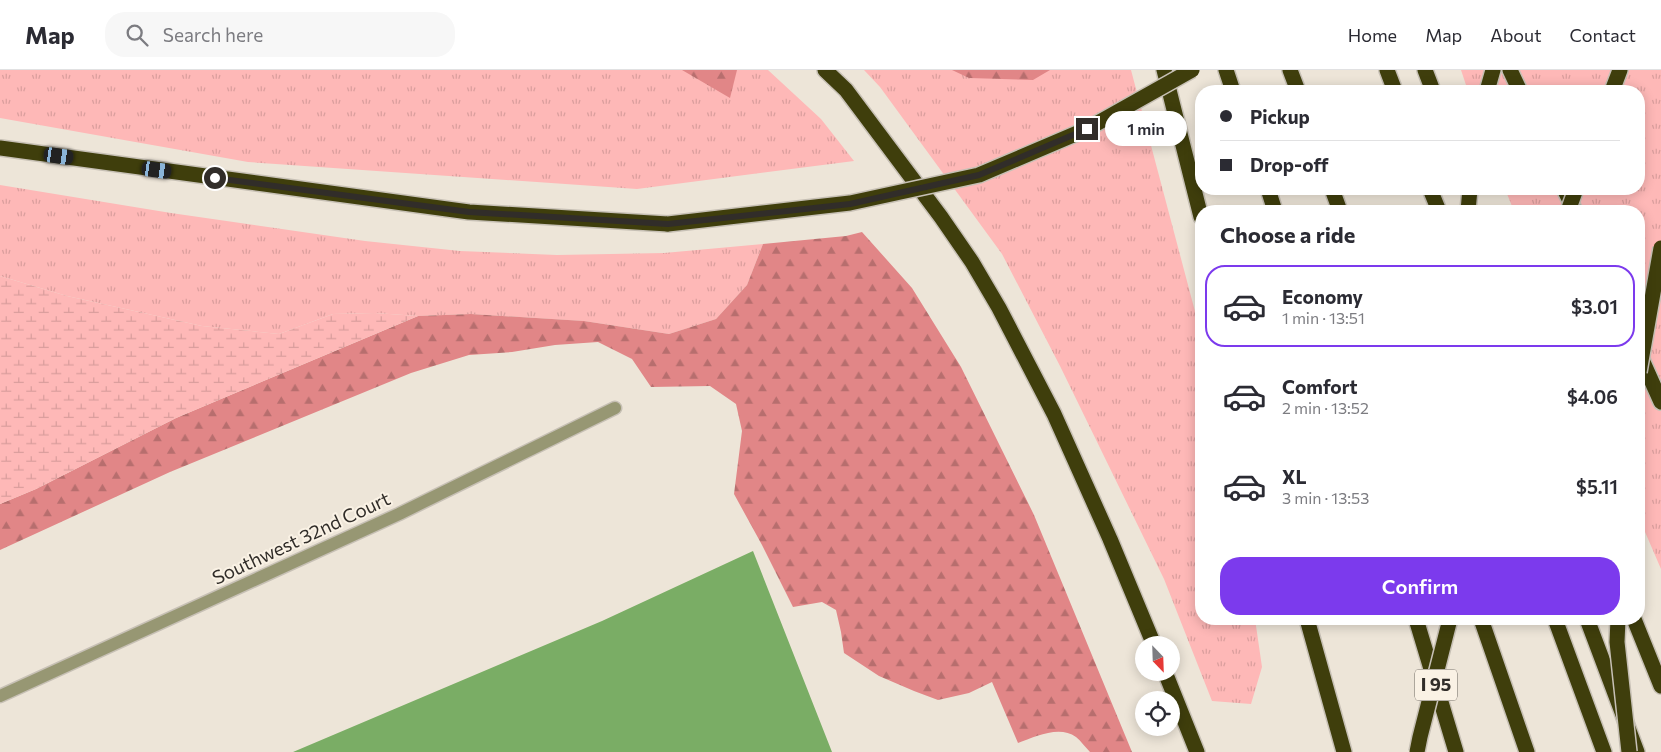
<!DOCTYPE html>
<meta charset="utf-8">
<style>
:root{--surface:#fff;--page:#f7f7f7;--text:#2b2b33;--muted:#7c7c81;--line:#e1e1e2;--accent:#7c3aed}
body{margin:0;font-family:Commissioner,sans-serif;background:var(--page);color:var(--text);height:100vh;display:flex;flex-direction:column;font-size:19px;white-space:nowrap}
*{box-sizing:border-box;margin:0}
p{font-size:16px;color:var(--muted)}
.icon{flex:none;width:28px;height:28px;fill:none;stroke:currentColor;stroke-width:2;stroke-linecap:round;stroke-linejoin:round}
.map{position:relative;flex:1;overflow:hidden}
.drawer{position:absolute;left:1195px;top:135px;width:450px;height:420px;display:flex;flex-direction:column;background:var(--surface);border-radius:20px;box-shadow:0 2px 12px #0003}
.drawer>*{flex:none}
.hud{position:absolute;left:1195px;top:15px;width:450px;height:110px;border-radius:20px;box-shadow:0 2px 12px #0003;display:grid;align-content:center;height:110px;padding:0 25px;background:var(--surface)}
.needle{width:32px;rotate:157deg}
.tools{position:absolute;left:1135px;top:566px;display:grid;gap:10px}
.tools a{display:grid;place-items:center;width:45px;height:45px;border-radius:50%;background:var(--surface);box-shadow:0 2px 12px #0003;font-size:25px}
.end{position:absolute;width:22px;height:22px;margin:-11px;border:6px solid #312d29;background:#fff;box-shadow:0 0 0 2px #fff}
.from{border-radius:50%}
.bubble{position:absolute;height:35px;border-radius:18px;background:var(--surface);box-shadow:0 2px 12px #0003;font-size:16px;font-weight:600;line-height:35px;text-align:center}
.car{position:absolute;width:15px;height:30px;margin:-15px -8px;border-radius:6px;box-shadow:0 0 4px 1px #0007;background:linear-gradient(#222 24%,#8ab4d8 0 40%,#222 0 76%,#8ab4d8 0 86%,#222 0)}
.hud b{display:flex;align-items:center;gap:18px;height:48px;font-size:19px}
.hud b+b{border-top:1px solid var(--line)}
.hud i{width:12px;height:12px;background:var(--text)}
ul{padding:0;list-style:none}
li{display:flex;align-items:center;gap:15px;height:82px;margin:0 10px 8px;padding:0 15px;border:2px solid transparent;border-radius:20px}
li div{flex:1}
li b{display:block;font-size:19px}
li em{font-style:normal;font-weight:600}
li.selected{border-color:var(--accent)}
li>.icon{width:45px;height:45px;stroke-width:1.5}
h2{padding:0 25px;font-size:22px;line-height:60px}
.button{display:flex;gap:10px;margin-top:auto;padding:10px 25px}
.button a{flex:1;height:58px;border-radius:20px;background:var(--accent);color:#fff;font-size:20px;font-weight:600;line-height:58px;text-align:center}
header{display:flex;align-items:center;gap:30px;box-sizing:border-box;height:70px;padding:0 25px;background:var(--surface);border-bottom:1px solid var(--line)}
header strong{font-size:24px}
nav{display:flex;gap:28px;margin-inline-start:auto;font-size:18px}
.search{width:350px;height:45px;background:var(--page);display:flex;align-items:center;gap:12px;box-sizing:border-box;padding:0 18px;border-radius:20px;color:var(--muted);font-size:19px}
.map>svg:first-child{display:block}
.grass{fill:url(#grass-tufts)}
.forest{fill:url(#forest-firs)}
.wetland{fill:url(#wetland-marsh)}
.water{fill:#7aad65}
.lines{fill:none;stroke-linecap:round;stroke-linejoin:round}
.minor-casing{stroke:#c7c0b5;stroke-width:15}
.highway-casing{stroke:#c7c0b5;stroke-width:18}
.minor{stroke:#979773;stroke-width:12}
.highway{stroke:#3f3e0c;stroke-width:15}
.highway-bridge-casing{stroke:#c7c0b5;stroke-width:18;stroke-linecap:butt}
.highway-bridge{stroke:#3f3e0c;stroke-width:15}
.route{stroke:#312d29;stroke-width:6}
.labels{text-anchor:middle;stroke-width:4;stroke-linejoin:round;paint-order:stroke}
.shield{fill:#faf2e5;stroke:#6d6861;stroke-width:1}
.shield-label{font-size:18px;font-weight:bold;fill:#312d29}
.street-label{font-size:19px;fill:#312d29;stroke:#faf2e5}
</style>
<header>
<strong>Map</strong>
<div class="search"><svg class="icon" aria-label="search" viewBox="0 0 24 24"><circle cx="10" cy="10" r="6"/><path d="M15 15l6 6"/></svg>Search here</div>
<nav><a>Home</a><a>Map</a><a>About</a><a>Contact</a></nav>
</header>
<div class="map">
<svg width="1661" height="682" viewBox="0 0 1661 682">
<defs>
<pattern id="grass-tufts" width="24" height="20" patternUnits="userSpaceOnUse" patternTransform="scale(1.25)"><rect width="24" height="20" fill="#feb8b7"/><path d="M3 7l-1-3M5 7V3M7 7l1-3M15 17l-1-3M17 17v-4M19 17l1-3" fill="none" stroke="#da9e9d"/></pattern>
<pattern id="forest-firs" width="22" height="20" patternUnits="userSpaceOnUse" patternTransform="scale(1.25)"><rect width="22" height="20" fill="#e18687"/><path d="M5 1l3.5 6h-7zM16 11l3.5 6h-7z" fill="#b76e6e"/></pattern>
<pattern id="wetland-marsh" width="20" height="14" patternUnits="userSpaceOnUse" patternTransform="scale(1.25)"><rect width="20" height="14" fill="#feb8b7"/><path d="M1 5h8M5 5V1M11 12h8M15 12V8" fill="none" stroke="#da9e9d"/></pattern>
</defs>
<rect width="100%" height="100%" fill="#ede5d8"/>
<!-- grass -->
<path class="grass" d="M0 0H768L821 49 854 91 637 119 248 92 0 48Z
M864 0H1131L1201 264V549H1255L1262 597 1251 634 1212 631 1164 509 1060 296 1002 184 880 17Z
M1461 0H1661V499L1639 448V141H1514L1505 119H1639V21H1468Z
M0 115 171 143 365 171 460 181 557 185 664 183 763 174 747 215 716 249 669 264 584 251 471 244 418 246 375 243 333 244 279 264 202 256 67 226 0 206Z"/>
<!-- forest -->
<path class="forest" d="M682 0H737L730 28Z
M952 0H1050L1033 10 969 8Z
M862 162 912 218 961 297 1034 445 1132 682H1090C1085 677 1081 671 1076 667 1059 655 1035 667 1018 673L992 612 969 623 938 630 914 621 879 606 844 583 841 562 836 540 822 532 793 537 762 475 734 424 742 361 736 334 710 316 651 317 632 289 598 272 555 275 512 282 469 285 411 303 170 402 0 480V434L36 419 176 348 418 246 471 244 584 251 669 264 716 249 747 215 763 174 846 166Z"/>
<!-- wetland -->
<path class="wetland" d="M0 206 67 226 202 256 279 264 333 244 375 243 418 246 176 348 36 419 0 434Z"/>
<!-- water -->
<path class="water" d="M753 481 832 682H293L602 551Z"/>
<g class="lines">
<!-- minor casing -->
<g class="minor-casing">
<path id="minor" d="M0 626 399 444 615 338"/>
</g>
<!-- highway casing -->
<g class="highway-casing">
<path id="highway" d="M825 0 846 20 941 147 972 192 999 238 1054 344 1110 469 1154 575
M1164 0 1201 147
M1226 0 1233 21
M1290 0 1298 21
M1387 0 1395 21
M1425 0 1433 21
M1510 0 1520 21
M1487 21 1493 0
M1612 21 1620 0
M0 78 469 142 668 154
M1268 119 1275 141
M1332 119 1340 141
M1430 119 1439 141
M1564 119 1575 141
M1639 283 1661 332
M1307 549 1344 682
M1416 549 1456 682
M1481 549 1527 682
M1555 549 1604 682
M1587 549 1637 682
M1634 549 1661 616
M1165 602 1197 682"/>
</g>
<!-- minor -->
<use href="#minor" class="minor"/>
<!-- highway -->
<use href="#highway" class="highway"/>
<!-- highway-bridge casing -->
<g class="highway-bridge-casing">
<path id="highway-bridge" d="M1468 141 1470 119
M1568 141 1576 119
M668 154 850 133 979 105 1087 59 1192 0
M1639 302 1661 178
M1618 549 1617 572 1629 682
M1417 682 1420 667 1450 549"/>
</g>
<!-- highway-bridge -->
<use href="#highway-bridge" class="highway-bridge"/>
</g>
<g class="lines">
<!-- route -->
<path class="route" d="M215 108 469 142 668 154 850 134 979 105 1087 59"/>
</g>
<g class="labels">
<!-- shield labels -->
<rect class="shield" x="1415" y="599.5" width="42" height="31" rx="4"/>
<g class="shield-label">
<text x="1436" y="621">I 95</text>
</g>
<!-- street labels -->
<g class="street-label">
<text transform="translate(301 468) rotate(-25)" y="7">Southwest 32nd Court</text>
</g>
</g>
</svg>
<div class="tools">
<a><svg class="needle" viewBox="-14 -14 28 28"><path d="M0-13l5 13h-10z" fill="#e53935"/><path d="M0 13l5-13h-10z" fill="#7c7c81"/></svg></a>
<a><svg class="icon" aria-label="locate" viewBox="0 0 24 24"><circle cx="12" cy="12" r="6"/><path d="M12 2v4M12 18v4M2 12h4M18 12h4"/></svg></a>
</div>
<i class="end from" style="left:215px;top:108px"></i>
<i class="end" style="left:1087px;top:59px"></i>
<div class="bubble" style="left:1105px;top:41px;width:82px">1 min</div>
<i class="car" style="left:59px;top:86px;rotate:98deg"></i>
<i class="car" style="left:157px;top:100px;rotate:98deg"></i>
<div class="hud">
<b><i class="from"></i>Pickup</b>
<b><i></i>Drop-off</b>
</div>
<section class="drawer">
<h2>Choose a ride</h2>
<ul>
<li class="selected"><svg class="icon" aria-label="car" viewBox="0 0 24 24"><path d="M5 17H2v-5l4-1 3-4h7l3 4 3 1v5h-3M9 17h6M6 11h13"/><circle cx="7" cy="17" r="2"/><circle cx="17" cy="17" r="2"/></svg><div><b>Economy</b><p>1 min · 13:51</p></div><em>$3.01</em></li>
<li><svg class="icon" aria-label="car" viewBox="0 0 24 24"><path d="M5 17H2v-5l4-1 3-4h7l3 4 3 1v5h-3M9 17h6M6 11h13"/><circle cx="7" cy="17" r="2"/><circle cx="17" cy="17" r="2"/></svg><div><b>Comfort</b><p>2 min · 13:52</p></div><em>$4.06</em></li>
<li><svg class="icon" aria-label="car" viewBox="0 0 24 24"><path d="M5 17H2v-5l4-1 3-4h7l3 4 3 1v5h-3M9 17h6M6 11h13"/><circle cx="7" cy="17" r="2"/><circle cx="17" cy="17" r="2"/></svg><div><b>XL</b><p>3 min · 13:53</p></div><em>$5.11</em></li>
</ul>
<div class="button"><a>Confirm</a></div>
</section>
</div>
